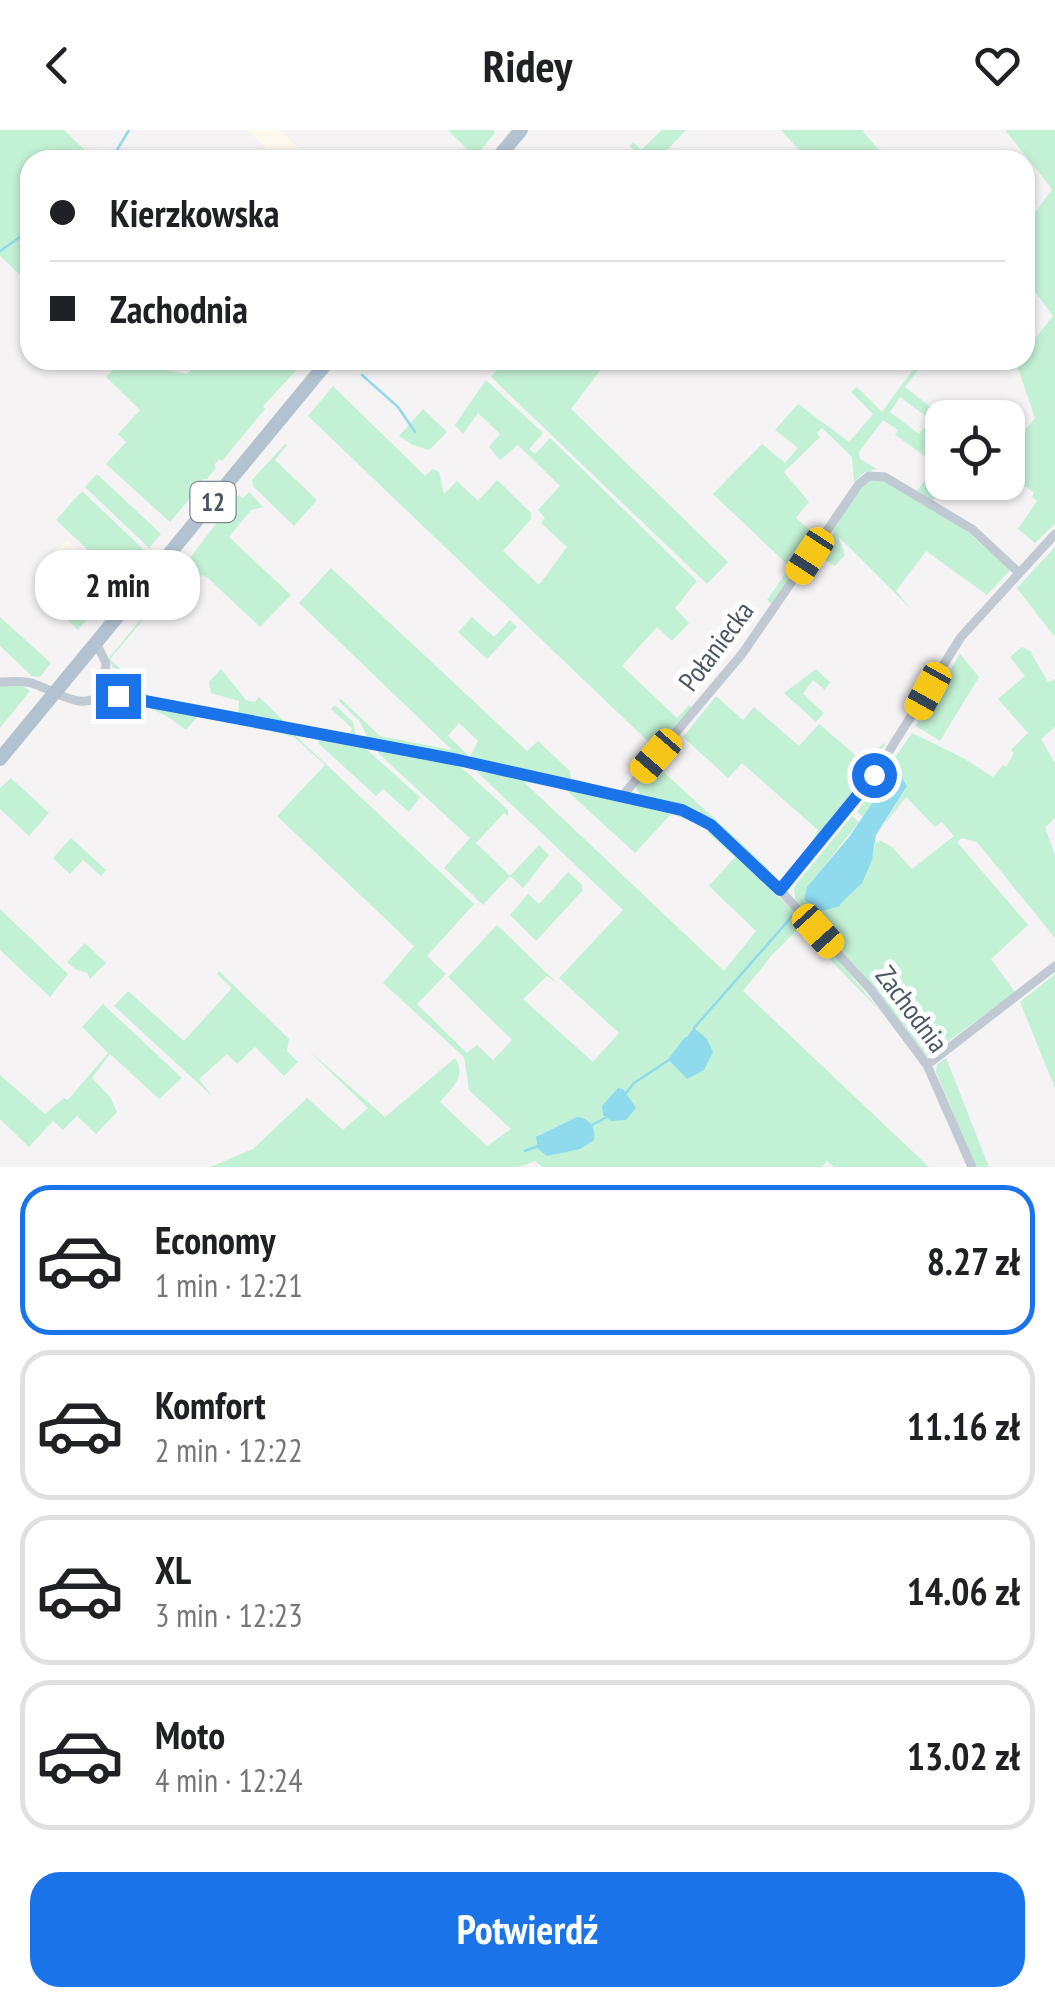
<!DOCTYPE html>
<html lang="pl">
<meta charset="utf-8">
<style>
:root{--surface:#fff;--page:#f2f2f2;--text:#202124;--muted:#757577;--line:#e0e0e0;--accent:#1a73e8}
body{margin:0;font-family:"PT Sans Narrow",sans-serif;background:var(--page);color:var(--text);height:100vh;display:flex;flex-direction:column;font-size:38px;white-space:nowrap}
*{box-sizing:border-box;margin:0}
p{font-size:32px;color:var(--muted)}
.icon{flex:none;width:55px;height:55px;fill:none;stroke:currentColor;stroke-width:2;stroke-linecap:round;stroke-linejoin:round}
.map{position:relative;height:1037px;overflow:hidden}
.side{display:flex;flex-direction:column;background:var(--surface);flex:1}
.side>*{flex:none}
.banner{position:absolute;left:20px;top:20px;width:1015px;height:220px;border-radius:30px;box-shadow:0 2px 8px #0004;display:grid;align-content:center;height:220px;padding:0 30px;background:var(--surface)}
.buttons{position:absolute;left:925px;top:270px;display:grid;gap:20px}
.buttons a{display:grid;place-items:center;width:100px;height:100px;border-radius:20px;background:var(--surface);box-shadow:0 2px 8px #0004;font-size:50px}
.end{position:absolute;width:45px;height:45px;margin:-22px;border:12px solid #1a73e8;background:#fff;box-shadow:0 0 0 5px #fff}
.from{border-radius:50%}
.bubble{position:absolute;height:70px;border-radius:30px;background:var(--surface);box-shadow:0 2px 8px #0004;font-size:32px;font-weight:800;line-height:70px;text-align:center}
.car{position:absolute;width:30px;height:60px;margin:-30px -15px;border-radius:12px;box-shadow:0 0 8px 2px #0007;background:linear-gradient(#f5c518 24%,#345 0 40%,#f5c518 0 76%,#345 0 86%,#f5c518 0)}
.banner b{display:flex;align-items:center;gap:35px;height:95px;font-size:38px}
.banner b+b{border-top:2px solid var(--line)}
.banner i{width:25px;height:25px;background:var(--text)}
ul{padding:18px 0 0;list-style:none}
li{display:flex;align-items:center;gap:30px;height:150px;margin:0 20px 15px;padding:0 10px;border:5px solid var(--line);border-radius:30px}
li div{flex:1}
li b{display:block;font-size:38px}
li em{font-style:normal;font-weight:800}
li.selected{border-color:var(--accent)}
li>.icon{width:90px;height:90px;stroke-width:1.5}
.action{display:flex;gap:20px;margin-top:auto;padding:20px 30px}
.action a{flex:1;height:115px;border-radius:30px;background:var(--accent);color:#fff;font-size:40px;font-weight:800;line-height:115px;text-align:center}
header{display:flex;justify-content:space-between;align-items:center;height:130px;padding:0 30px;background:var(--surface);font-size:45px;font-weight:800}
.map>svg:first-child{display:block}
.commercial{fill:#fdf9ef}
.green{fill:#c3f1d5;fill-rule:evenodd}
.water{fill:#90daee}
.lines{fill:none;stroke-linecap:round;stroke-linejoin:round}
.stream{stroke:#90daee;stroke-width:2.5}
.street{stroke:#c1cad2;stroke-width:9}
.primary{stroke:#b3c2d1;stroke-width:14}
.route{stroke:#1a73e8;stroke-width:12}
.labels{text-anchor:middle;stroke-width:10;stroke-linejoin:round;paint-order:stroke}
.shield{fill:#fff;stroke:#808990;stroke-width:2.5}
.shield-label{font-size:25px;font-weight:bold;fill:#4a5661}
.street-label{font-size:28px;fill:#4a5661;stroke:#fff}
</style>
<header><svg class="icon" aria-label="back" viewBox="0 0 24 24"><path d="M15 5l-7 7 7 7"/></svg>Ridey<svg class="icon" aria-label="heart" viewBox="0 0 24 24"><path d="M12 20l-8-8c-3-5 5-10 8-4 3-6 11-1 8 4z"/></svg></header>
<div class="map">
<svg width="1055" height="1037" viewBox="0 0 1055 1037">
<rect width="100%" height="100%" fill="#f5f3f3"/>
<!-- commercial -->
<path class="commercial" d="M247 0H280L311 30H279Z
M67 410 116 455 103 470 52 423Z"/>
<!-- green -->
<path class="green" d="M0 0H64L95 30H30V154L0 126Z
M448 0H494V4L475 27Z
M662 0H686L658 30H643L630 16 633 12 641 20Z
M781 0H862L887 30H808Z
M1005 0H1055V394L1035 413 1018 399 1037 371 1032 367 1034 363 1025 356 1022 359 1005 353 1008 352V320L1035 288 1016 232 1025 230V221L1053 186 1025 148V97L1052 59Z
M111 230H157L167 240 187 244 201 230H306L263 276 265 279 222 331 219 329 214 335 216 338 207 349H203L202 354 170 392 106 334 126 312 118 304 140 280 106 247 117 236Z
M505 230H608L571 279 728 432 707 454 491 247Z
M920 230H926L905 257 943 287 942 319 932 331 895 305 898 300 883 290 859 322 860 329 877 339 863 343 854 352 852 327 822 298 817 303 820 307 784 342 809 372 796 388 817 406 771 474 767 470 790 437 713 364 762 314 785 333 798 318 775 300 798 274 849 312 873 284 851 262 857 257 882 282ZM900 267 931 290 919 304 890 282Z
M486 250 543 303 529 319 535 324 550 308 697 451 675 478 689 493 672 511 657 497 622 536 677 588 689 575 693 579 657 620 308 286 333 256 425 346 433 339 439 342 444 364 457 351 478 371 497 350 531 383V389L503 421 539 455 567 417 541 393 545 388 538 380 560 356 518 315 500 330 489 317 500 304 478 283 463 304 455 295Z
M423 279 447 302 429 320 413 315 399 306Z
M285 314 287 315 275 330 317 370 294 396 253 356 252 350Z
M941 330 942 352 952 353 942 365 932 370 917 361Z
M97 344 161 404 149 418 85 357Z
M871 350 885 351 962 397 1010 440 987 465 926 421 896 461 911 479 838 406 845 425 835 436 820 426 834 403 833 399 859 359Z
M82 361 144 420 120 450 56 390Z
M249 362 263 377 251 380 229 407 291 465 260 497 208 448 202 445 195 449 185 440 110 529 148 566 189 574 120 562 116 538H113L109 528 186 434 188 435 192 430 190 428 238 365 243 368Z
M1055 417V505L1054 506 1017 458Z
M331 438 527 621 538 611 570 641 571 649 469 629 478 611 459 593 448 606 468 625 466 629 369 610 360 592 339 571 341 569 380 606 452 620 299 473Z
M71 449 99 475 78 500 50 473Z
M0 487 51 533 40 547 32 546 0 516Z
M472 487 494 507 510 490 517 497 487 529 458 502Z
M1022 517 1030 521 1048 552 1055 549V597L1041 609 1055 633V688L1045 697 1055 725V808L977 712 962 708 957 712 1028 795 991 829 1015 862 927 927 859 840 795 769 794 757 852 686 859 692 807 758 804 770 819 781C853 770 869 747 876 712L881 711 892 717 912 739 954 706 942 692 935 697 906 667 883 696 907 656 895 639 863 687 857 682 912 603 963 628 993 647 1003 635 1006 637 1014 623 1011 620 1028 603 998 569 1025 546 1010 527Z
M960 524 979 547 940 611 916 596Z
M221 539 246 570 255 572 259 567 285 592 350 604 352 598 331 579 335 575 353 592 356 605 351 607 238 585 239 571 211 563 209 552Z
M816 539 830 552 825 560 813 550 803 564 824 583 816 592 784 563Z
M0 555 22 556 30 561 0 598Z
M716 566 743 590 754 577 799 616 819 594 866 634 883 613 885 615 868 641 864 638 859 644 863 648 812 712 818 700 742 633 728 648 683 607Z
M127 571 262 598 263 600 197 587 186 600C162 580 131 565 102 583L98 578 107 572Z
M277 601 295 605 474 774 427 826 446 844 417 874 467 923 477 915 493 930 512 910 448 847 497 795 557 853 547 846 523 869 593 932 619 903 559 848 623 780 476 641 613 666 693 689 698 693 671 684 635 723 565 659 524 652 724 841 756 801 709 756 735 727 707 702 710 700 721 709 819 807 881 882 799 798 772 825 743 861 929 1037H834L827 1031 822 1037H542L535 1031 519 1037H210L253 1019 307 968 343 1000 368 978 308 920 385 987 455 928C467 947 452 957 440 972L487 1016 511 999 469 960 464 927 383 853 414 816 277 686 325 635 294 607 274 602Z
M320 609 365 618 420 667 409 682 383 659 376 666 318 613Z
M379 619 458 634 508 680V686L504 683 476 713 510 746 539 715 549 725 523 758 510 746 483 775 444 738 470 708 378 623Z
M655 634 767 737 764 739 697 681 640 665 635 656Z
M11 648 49 683 29 706 0 679V658Z
M71 708 106 740 101 746 83 730 70 744 53 728Z
M568 742 582 755V761L536 811 510 785 528 764 539 774Z
M0 779 68 844 50 867 0 820Z
M85 813 106 833 90 849 87 843 75 839 67 832Z
M219 841 289 909 287 921 298 932 284 946 255 917 237 934 227 924 199 949 212 966 114 876 128 861 184 911 232 858 217 844Z
M1055 844V958L1020 872Z
M103 874 182 948 159 969 110 924 92 948 110 967 117 982 96 1004 77 986 63 1000 53 991 29 1017 0 989V945L45 984 64 968 68 970 108 923 82 897Z
M946 928 989 1037H976L936 942 937 935Z"/>
<!-- water -->
<path class="water" d="M896 638 907 656 876 705 872 730 862 753 839 775 819 781 804 770 807 757 849 707Z
M694 898 707 909 713 922 704 940 687 949 669 930Z
M618 958 623 959 636 978 626 990 611 991 603 985 602 976Z
M577 987C590 988 596 998 594 1010L580 1019 547 1026 538 1019 536 1007Z"/>
<g class="lines">
<!-- stream -->
<path class="stream" d="M111 30 129 0
M0 121 30 100
M362 245 398 277 415 302
M803 776 807 774 814 778
M821 780 839 775
M694 898 795 783
M626 963 634 953 669 930 686 908
M590 996 605 988
M525 1021 540 1015"/>
<!-- street -->
<path class="street" d="M96 513 106 533 103 562
M0 552C11 552 24 550 34 554 57 561 84 584 103 562
M103 562 579 655 700 687 780 760 871 860 927 935 972 1037
M624 664 742 524 859 354 869 346 885 347 972 399 1018 442
M780 760 874 645 961 507 1055 404
M927 935 1055 836"/>
<!-- primary -->
<path class="primary" d="M496 30 521 0
M0 629 329 230"/>
</g>
<g class="lines">
<!-- route -->
<path class="route" d="M118 566 458 630 682 680 711 695 780 760 874 645"/>
</g>
<g class="labels">
<!-- shield labels -->
<rect class="shield" x="190.5" y="352" width="45" height="40" rx="8"/>
<g class="shield-label">
<text x="213" y="381">12</text>
</g>
<!-- street labels -->
<g class="street-label">
<text transform="translate(716 516) rotate(-53)" y="10">Połaniecka</text>
<text transform="translate(912 879) rotate(53)" y="10">Zachodnia</text>
</g>
</g>
</svg>
<div class="buttons">
<a><svg class="icon" aria-label="locate" viewBox="0 0 24 24"><circle cx="12" cy="12" r="6"/><path d="M12 2v4M12 18v4M2 12h4M18 12h4"/></svg></a>
</div>
<i class="end from" style="left:874px;top:645px"></i>
<i class="end" style="left:118px;top:566px"></i>
<div class="bubble" style="left:35px;top:420px;width:165px">2 min</div>
<i class="car" style="left:810px;top:426px;rotate:213deg"></i>
<i class="car" style="left:928px;top:561px;rotate:209deg"></i>
<i class="car" style="left:656px;top:626px;rotate:221deg"></i>
<i class="car" style="left:818px;top:801px;rotate:138deg"></i>
<div class="banner">
<b><i class="from"></i>Kierzkowska</b>
<b><i></i>Zachodnia</b>
</div>
</div>
<section class="side">
<ul>
<li class="selected"><svg class="icon" aria-label="car" viewBox="0 0 24 24"><path d="M5 17H2v-5l4-1 3-4h7l3 4 3 1v5h-3M9 17h6M6 11h13"/><circle cx="7" cy="17" r="2"/><circle cx="17" cy="17" r="2"/></svg><div><b>Economy</b><p>1 min · 12:21</p></div><em>8.27 zł</em></li>
<li><svg class="icon" aria-label="car" viewBox="0 0 24 24"><path d="M5 17H2v-5l4-1 3-4h7l3 4 3 1v5h-3M9 17h6M6 11h13"/><circle cx="7" cy="17" r="2"/><circle cx="17" cy="17" r="2"/></svg><div><b>Komfort</b><p>2 min · 12:22</p></div><em>11.16 zł</em></li>
<li><svg class="icon" aria-label="car" viewBox="0 0 24 24"><path d="M5 17H2v-5l4-1 3-4h7l3 4 3 1v5h-3M9 17h6M6 11h13"/><circle cx="7" cy="17" r="2"/><circle cx="17" cy="17" r="2"/></svg><div><b>XL</b><p>3 min · 12:23</p></div><em>14.06 zł</em></li>
<li><svg class="icon" aria-label="car" viewBox="0 0 24 24"><path d="M5 17H2v-5l4-1 3-4h7l3 4 3 1v5h-3M9 17h6M6 11h13"/><circle cx="7" cy="17" r="2"/><circle cx="17" cy="17" r="2"/></svg><div><b>Moto</b><p>4 min · 12:24</p></div><em>13.02 zł</em></li>
</ul>
<div class="action"><a>Potwierdź</a></div>
</section>
